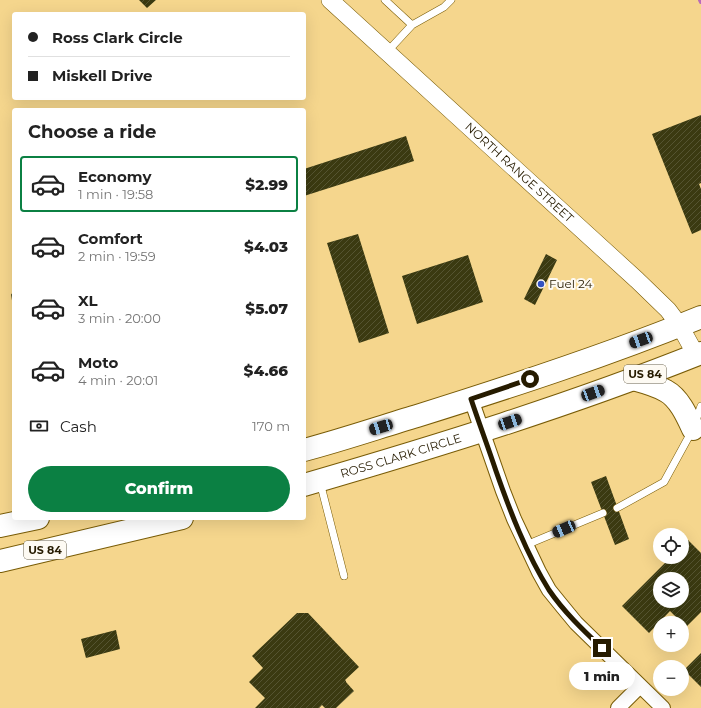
<!DOCTYPE html>
<meta charset="utf-8">
<style>
:root{--surface:#fff;--page:#f2f2f2;--text:#222;--muted:#767676;--line:#e0e0e0;--accent:#0b8043}
body{margin:0;font-family:Montserrat,sans-serif;background:var(--page);color:var(--text);height:100vh;display:flex;flex-direction:column;font-size:15px;white-space:nowrap}
*{box-sizing:border-box;margin:0}
p{font-size:13px;color:var(--muted)}
.icon{flex:none;width:22px;height:22px;fill:none;stroke:currentColor;stroke-width:2;stroke-linecap:round;stroke-linejoin:round}
.map{position:relative;flex:1;overflow:hidden}
.drawer{position:absolute;left:12px;top:108px;width:294px;height:412px;display:flex;flex-direction:column;background:var(--surface);border-radius:4px;box-shadow:0 4px 16px #0002}
.drawer>*{flex:none}
.hud{position:absolute;left:12px;top:12px;width:294px;height:88px;border-radius:4px;box-shadow:0 4px 16px #0002;display:grid;align-content:center;height:88px;padding:0 16px;background:var(--surface)}
.controls{position:absolute;left:653px;top:528px;display:grid;gap:8px}
.controls a{display:grid;place-items:center;width:36px;height:36px;border-radius:50%;background:var(--surface);box-shadow:0 4px 16px #0002;font-size:20px}
.end{position:absolute;width:18px;height:18px;margin:-9px;border:5px solid #261b00;background:#fff;box-shadow:0 0 0 2px #fff}
.from{border-radius:50%}
.bubble{position:absolute;height:28px;border-radius:14px;background:var(--surface);box-shadow:0 4px 16px #0002;font-size:13px;font-weight:800;line-height:28px;text-align:center}
.car{position:absolute;width:12px;height:24px;margin:-12px -6px;border-radius:5px;box-shadow:0 0 3px 1px #0007;background:linear-gradient(#222 24%,#8ab4d8 0 40%,#222 0 76%,#8ab4d8 0 86%,#222 0)}
.hud b{display:flex;align-items:center;gap:14px;height:38px;font-size:15px}
.hud b+b{border-top:1px solid var(--line)}
.hud i{width:10px;height:10px;background:var(--text)}
ul{padding:0;list-style:none}
li{display:flex;align-items:center;gap:12px;height:56px;margin:0 8px 6px;padding:0 8px;border:2px solid transparent;border-radius:4px}
li div{flex:1}
li b{display:block;font-size:15px}
li em{font-style:normal;font-weight:800}
li.active{border-color:var(--accent)}
li>.icon{width:36px;height:36px;stroke-width:1.5}
h2{padding:0 16px;font-size:18px;line-height:48px}
.pay{display:flex;align-items:center;gap:10px;height:44px;padding:0 16px;font-size:15px}
.pay p{margin-inline-start:auto}
.button{display:flex;gap:8px;margin-top:auto;padding:8px 16px}
.button a{flex:1;height:46px;border-radius:24px;background:var(--accent);color:#fff;font-size:16px;font-weight:800;line-height:46px;text-align:center}
.map>svg:first-child{display:block}
.lines{fill:none;stroke-linecap:round;stroke-linejoin:round}
.stream{stroke:#b96cb9;stroke-width:4}
.building{fill:url(#building-hatch);fill-rule:evenodd}
.service-casing{stroke:#795c07;stroke-width:8}
.minor-casing{stroke:#795c07;stroke-width:16}
.tertiary-casing{stroke:#795c07;stroke-width:18}
.trunk-casing{stroke:#795c07;stroke-width:24}
.service{stroke:#fff;stroke-width:7}
.minor{stroke:#fff;stroke-width:14}
.tertiary{stroke:#fff;stroke-width:17}
.trunk{stroke:#fff;stroke-width:22}
.route{stroke:#261b00;stroke-width:5}
.poi-dot{fill:#3252c3;stroke:#fdfaf3;stroke-width:1.5}
.labels{text-anchor:middle;stroke-width:4;stroke-linejoin:round;paint-order:stroke}
.shield{fill:#fdfaf3;stroke:#665e49;stroke-width:1}
.shield-label{font-size:11px;font-weight:bold;fill:#261b00}
.street-label{font-size:12px;fill:#261b00;stroke:#fdfaf3}
.poi-label{font-size:12px;fill:#261b00;stroke:#fdfaf3;text-anchor:start}
</style>
<div class="map">
<svg width="701" height="708" viewBox="0 0 701 708">
<defs>
<pattern id="building-hatch" width="6" height="6" patternUnits="userSpaceOnUse"><rect width="6" height="6" fill="#3b3a11"/><path d="M-1 1l2-2M0 6l6-6M5 7l2-2" fill="none" stroke="#555431"/></pattern>
</defs>
<rect width="100%" height="100%" fill="#f5d68d"/>
<g class="lines">
<!-- stream -->
<path class="stream" d="M700 0 701 2"/>
</g>
<!-- building -->
<path class="building" d="M139 0H156L147 8Z
M701 115V183L699 184 701 189V230L692 234 652 134Z
M406 136 414 161 304 196V169Z
M358 234 389 333 359 343 327 243Z
M546 254 557 260 535 305 524 299Z
M468 255 483 302 417 324 402 276Z
M14 293V306L13 307 11 294Z
M606 476 629 539 615 545 591 482Z
M688 540 701 553V612L686 627 670 611 649 633 622 606 671 557H682V546ZM660 579H682V601H660Z
M297 613H308L359 667 345 680 346 681V682L354 691 336 708H325L322 705 319 708H255L265 698 249 682 263 668 252 656Z
M116 630 120 649 86 658 81 639Z
M701 653V687L684 670Z"/>
<g class="lines">
<!-- service casing -->
<g class="service-casing">
<path id="service" d="M385 0 412 25
M387 52 412 25 444 7 451 0
M320 482 344 576
M617 508 664 482 693 429 701 406
M526 545 603 513"/>
</g>
<!-- minor casing -->
<g class="minor-casing">
<path id="minor" d="M471 399 503 491 514 519 539 572 549 590 562 606 576 623 663 708
M618 708 640 686"/>
</g>
<!-- tertiary casing -->
<g class="tertiary-casing">
<g id="tertiary">
<path id="s1" d="M330 0 637 280 668 310 680 326 696 355"/>
</g>
</g>
<!-- trunk casing -->
<g class="trunk-casing">
<g id="trunk">
<path d="M633 379C644 382 656 385 666 391 679 398 687 416 693 429"/>
<path d="M304 450C342 440 380 427 417 416 513 386 608 355 701 317"/>
<path id="s2" d="M304 485C438 446 571 405 701 353"/>
<path d="M0 526 38 518"/>
<path d="M0 561 182 518"/>
</g>
</g>
<!-- service -->
<use href="#service" class="service"/>
<!-- minor -->
<use href="#minor" class="minor"/>
<!-- tertiary -->
<use href="#tertiary" class="tertiary"/>
<!-- trunk -->
<use href="#trunk" class="trunk"/>
</g>
<g class="lines">
<!-- route -->
<path class="route" d="M530 379 471 399C479 423 488 447 496 471 510 511 526 553 549 590 564 612 583 630 602 648"/>
</g>
<!-- markers -->
<circle class="poi-dot" cx="541" cy="284" r="4"/>
<g class="labels">
<!-- shield labels -->
<g class="shield">
<rect x="624" y="365" width="42" height="18" rx="3"/>
<rect x="24" y="541" width="42" height="18" rx="3"/>
</g>
<g class="shield-label">
<text x="645" y="378">US 84</text>
<text x="45" y="554">US 84</text>
</g>
<!-- street labels -->
<g class="street-label">
<text dy="4" stroke="none"><textPath href="#s1" startOffset="256">NORTH RANGE STREET</textPath></text>
<text dy="4" stroke="none"><textPath href="#s2" startOffset="101">ROSS CLARK CIRCLE</textPath></text>
</g>
<!-- poi labels -->
<g class="poi-label">
<text x="549" y="288">Fuel 24</text>
</g>
</g>
</svg>
<div class="controls">
<a><svg class="icon" aria-label="locate" viewBox="0 0 24 24"><circle cx="12" cy="12" r="6"/><path d="M12 2v4M12 18v4M2 12h4M18 12h4"/></svg></a>
<a><svg class="icon" aria-label="layers" viewBox="0 0 24 24"><path d="M12 4l9 5-9 5-9-5zM3 14l9 5 9-5"/></svg></a>
<a>+</a>
<a>−</a>
</div>
<i class="end from" style="left:530px;top:379px"></i>
<i class="end" style="left:602px;top:648px"></i>
<div class="bubble" style="left:569px;top:662px;width:66px">1 min</div>
<i class="car" style="left:641px;top:340px;rotate:250deg"></i>
<i class="car" style="left:593px;top:393px;rotate:70deg"></i>
<i class="car" style="left:510px;top:422px;rotate:71deg"></i>
<i class="car" style="left:381px;top:427px;rotate:253deg"></i>
<i class="car" style="left:564px;top:529px;rotate:247deg"></i>
<div class="hud">
<b><i class="from"></i>Ross Clark Circle</b>
<b><i></i>Miskell Drive</b>
</div>
<section class="drawer">
<h2>Choose a ride</h2>
<ul>
<li class="active"><svg class="icon" aria-label="car" viewBox="0 0 24 24"><path d="M5 17H2v-5l4-1 3-4h7l3 4 3 1v5h-3M9 17h6M6 11h13"/><circle cx="7" cy="17" r="2"/><circle cx="17" cy="17" r="2"/></svg><div><b>Economy</b><p>1 min · 19:58</p></div><em>$2.99</em></li>
<li><svg class="icon" aria-label="car" viewBox="0 0 24 24"><path d="M5 17H2v-5l4-1 3-4h7l3 4 3 1v5h-3M9 17h6M6 11h13"/><circle cx="7" cy="17" r="2"/><circle cx="17" cy="17" r="2"/></svg><div><b>Comfort</b><p>2 min · 19:59</p></div><em>$4.03</em></li>
<li><svg class="icon" aria-label="car" viewBox="0 0 24 24"><path d="M5 17H2v-5l4-1 3-4h7l3 4 3 1v5h-3M9 17h6M6 11h13"/><circle cx="7" cy="17" r="2"/><circle cx="17" cy="17" r="2"/></svg><div><b>XL</b><p>3 min · 20:00</p></div><em>$5.07</em></li>
<li><svg class="icon" aria-label="car" viewBox="0 0 24 24"><path d="M5 17H2v-5l4-1 3-4h7l3 4 3 1v5h-3M9 17h6M6 11h13"/><circle cx="7" cy="17" r="2"/><circle cx="17" cy="17" r="2"/></svg><div><b>Moto</b><p>4 min · 20:01</p></div><em>$4.66</em></li>
</ul>
<div class="pay"><svg class="icon" aria-label="cash" viewBox="0 0 24 24"><path d="M3 7h18v10H3z"/><circle cx="12" cy="12" r="2"/></svg>Cash<p>170 m</p></div>
<div class="button"><a>Confirm</a></div>
</section>
</div>
